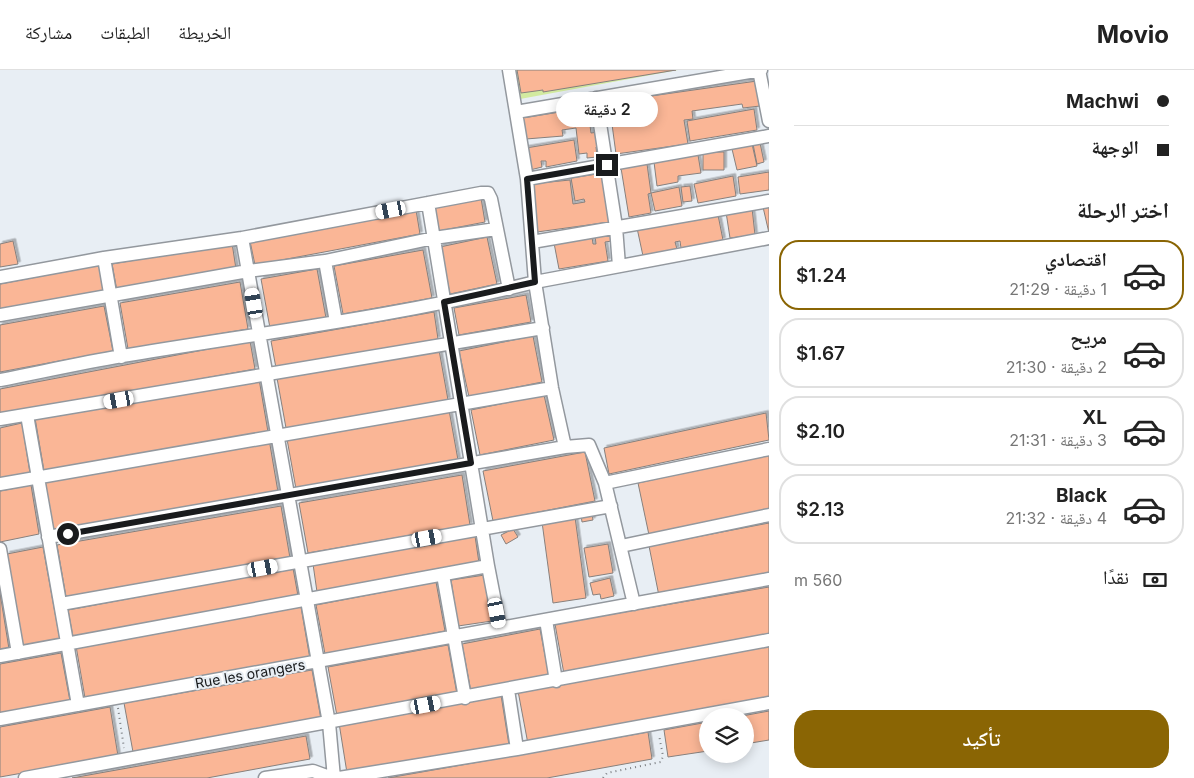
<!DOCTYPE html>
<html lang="ar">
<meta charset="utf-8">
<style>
:root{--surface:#fff;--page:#f2f2f2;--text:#222;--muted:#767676;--line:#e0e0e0;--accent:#8a6504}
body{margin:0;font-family:Inter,"Noto Naskh Arabic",sans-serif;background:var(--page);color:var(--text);direction:rtl;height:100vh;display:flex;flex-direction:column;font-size:19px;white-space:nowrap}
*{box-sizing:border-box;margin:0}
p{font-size:16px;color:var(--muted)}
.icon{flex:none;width:28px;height:28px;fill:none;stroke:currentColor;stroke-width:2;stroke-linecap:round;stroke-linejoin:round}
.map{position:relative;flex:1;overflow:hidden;direction:ltr}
.details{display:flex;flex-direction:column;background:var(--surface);width:425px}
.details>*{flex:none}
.banner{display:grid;align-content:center;height:110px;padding:0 25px;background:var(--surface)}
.controls{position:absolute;left:699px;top:638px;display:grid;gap:10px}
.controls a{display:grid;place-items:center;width:55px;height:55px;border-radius:50%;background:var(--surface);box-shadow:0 2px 12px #0003;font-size:25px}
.end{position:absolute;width:22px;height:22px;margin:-11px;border:6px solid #191b1d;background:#fff;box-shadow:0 0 0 2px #fff}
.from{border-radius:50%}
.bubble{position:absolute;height:35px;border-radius:18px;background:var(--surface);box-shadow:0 2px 12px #0003;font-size:16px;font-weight:600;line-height:35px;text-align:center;direction:rtl}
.car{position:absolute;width:15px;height:30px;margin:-15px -8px;border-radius:6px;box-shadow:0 0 4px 1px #0007;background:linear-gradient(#fff 24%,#345 0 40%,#fff 0 76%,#345 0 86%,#fff 0)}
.banner b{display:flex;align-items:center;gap:18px;height:48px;font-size:19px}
.banner b+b{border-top:1px solid var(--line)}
.banner i{width:12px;height:12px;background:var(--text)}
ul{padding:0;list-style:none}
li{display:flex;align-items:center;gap:15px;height:70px;margin:0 10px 8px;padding:0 15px;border:2px solid var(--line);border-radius:20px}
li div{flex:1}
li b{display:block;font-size:19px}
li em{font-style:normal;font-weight:600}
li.current{border-color:var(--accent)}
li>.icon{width:45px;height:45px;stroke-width:1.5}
h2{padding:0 25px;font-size:22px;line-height:60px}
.pay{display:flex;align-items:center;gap:12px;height:55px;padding:0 25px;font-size:19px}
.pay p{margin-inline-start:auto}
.primary-button{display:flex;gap:10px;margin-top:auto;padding:10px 25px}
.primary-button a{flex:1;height:58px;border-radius:20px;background:var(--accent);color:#fff;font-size:20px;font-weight:600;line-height:58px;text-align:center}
header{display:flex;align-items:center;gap:30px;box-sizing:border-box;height:70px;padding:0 25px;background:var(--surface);border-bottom:1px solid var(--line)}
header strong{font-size:24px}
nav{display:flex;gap:28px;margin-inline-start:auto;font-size:18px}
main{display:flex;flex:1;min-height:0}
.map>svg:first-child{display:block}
.garden{fill:#d2eaa0}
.building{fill:#fab696;stroke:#87807d;filter:url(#shadow)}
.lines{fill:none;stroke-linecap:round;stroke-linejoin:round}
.minor-casing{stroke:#93989e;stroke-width:15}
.path{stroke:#7b7e82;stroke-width:2;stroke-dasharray:1 4;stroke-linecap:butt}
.minor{stroke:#fff;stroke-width:12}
.route{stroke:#191b1d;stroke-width:6}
.labels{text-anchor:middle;stroke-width:4;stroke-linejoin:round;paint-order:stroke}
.street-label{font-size:14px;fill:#191b1d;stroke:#e8eef4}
</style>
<header>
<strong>Movio</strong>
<nav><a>الخريطة</a><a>الطبقات</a><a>مشاركة</a></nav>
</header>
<main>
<section class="details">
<div class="banner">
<b><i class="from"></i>Machwi</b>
<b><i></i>الوجهة</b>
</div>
<h2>اختر الرحلة</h2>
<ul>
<li class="current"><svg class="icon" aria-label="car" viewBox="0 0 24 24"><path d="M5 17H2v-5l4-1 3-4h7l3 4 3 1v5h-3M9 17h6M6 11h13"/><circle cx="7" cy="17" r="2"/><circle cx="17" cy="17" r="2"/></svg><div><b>اقتصادي</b><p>1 دقيقة · 21:29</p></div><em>$1.24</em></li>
<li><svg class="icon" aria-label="car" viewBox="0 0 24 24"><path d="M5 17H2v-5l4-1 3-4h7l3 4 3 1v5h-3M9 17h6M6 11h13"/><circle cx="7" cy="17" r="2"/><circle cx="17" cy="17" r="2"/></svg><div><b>مريح</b><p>2 دقيقة · 21:30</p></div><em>$1.67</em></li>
<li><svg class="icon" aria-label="car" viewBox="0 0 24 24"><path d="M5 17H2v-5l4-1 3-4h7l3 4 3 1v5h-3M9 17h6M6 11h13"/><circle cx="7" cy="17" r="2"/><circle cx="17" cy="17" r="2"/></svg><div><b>XL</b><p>3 دقيقة · 21:31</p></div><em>$2.10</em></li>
<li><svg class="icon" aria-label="car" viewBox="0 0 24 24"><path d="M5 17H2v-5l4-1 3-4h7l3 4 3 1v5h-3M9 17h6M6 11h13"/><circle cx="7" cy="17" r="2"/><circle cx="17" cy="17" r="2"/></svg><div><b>Black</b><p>4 دقيقة · 21:32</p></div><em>$2.13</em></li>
</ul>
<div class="pay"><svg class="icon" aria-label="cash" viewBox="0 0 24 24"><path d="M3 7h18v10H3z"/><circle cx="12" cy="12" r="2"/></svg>نقدًا<p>560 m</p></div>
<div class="primary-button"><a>تأكيد</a></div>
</section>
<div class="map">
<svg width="769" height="708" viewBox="0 0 769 708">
<defs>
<filter id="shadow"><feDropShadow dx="2.5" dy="-2.5" stdDeviation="0" flood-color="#0004"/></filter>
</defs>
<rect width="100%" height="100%" fill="#e8eef4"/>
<!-- garden -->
<path class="garden" d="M515 0H678L520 29Z"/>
<!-- building -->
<path class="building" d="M517 0H676L543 22V20L521 23Z
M757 11 760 36 743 38 742 34 692 41 693 49 684 50 688 74 616 84 609 32Z
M584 38 585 49 589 48 591 63 598 62 600 77H596L597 87 587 88V83L579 84 576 58 562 60 563 66 526 69 523 48Z
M754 39 757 60 690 71 687 51Z
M574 70 577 91 546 97V91H541L542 97 530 100 526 78Z
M760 73 764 92 757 94 753 74Z
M752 74 757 96 737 100 732 79Z
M703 82H724V100H703Z
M698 85 701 103 678 106V112L657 116 654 92Z
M647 94 651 123 648 124 651 143 629 147 621 98Z
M769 102V120L740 124 738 107Z
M603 103 610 152 537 162 530 114 570 110 573 134 585 132 584 129 575 131 571 108Z
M733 106 736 126 698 133 694 114Z
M690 116 692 131 683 132 681 117Z
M679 117 682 136 655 141 651 123Z
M481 128 485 152 439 161 435 136Z
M769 136V163L763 137Z
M752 138 755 165 730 168 726 142Z
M416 140 420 164 255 195 250 171Z
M718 145 723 170 681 178 680 171 675 172 677 179 643 186 637 158Z
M611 163 612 171 605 172 608 191 559 199 554 173 592 167 593 174H596L595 166Z
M487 167 497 214 450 224 440 177Z
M13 171 18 194 0 197V174Z
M232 173 236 199 117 221 112 194Z
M423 180 432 228 343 244 334 196Z
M99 195 104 221 0 240V214Z
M317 199 326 248 270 258 261 209Z
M240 212 248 259 128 279 120 233Z
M526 225 531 252 459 265 454 238Z
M104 236 113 281 0 302V255Z
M434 242 438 269 276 298 271 271Z
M533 266 542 312 469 327 459 281Z
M250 271 255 299 0 345V319Z
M439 280 448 330 286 358 277 308Z
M259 309 268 362 44 401 35 348Z
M544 325 554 370 480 385 471 340Z
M449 340 458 390 296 419 287 369Z
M766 343 769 370 609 404 604 378Z
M22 353 30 403 0 408V358Z
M269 369 278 422 53 461 44 408Z
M585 382 595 431 493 451 483 401Z
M769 384V439L649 465 638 413Z
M462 405 470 455 308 483 299 433Z
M31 415 39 464 0 472V421Z
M281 436 290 488 66 527 57 475Z
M592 444 593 450 582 452 581 445Z
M575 447 586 528 553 533 542 452Z
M769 453V505L659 526 649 476Z
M513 459 518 467 506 474 501 465Z
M475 466 479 493 317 522 313 494Z
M608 474 613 503 589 507 584 478Z
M43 477 60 570 23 577 7 484Z
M293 498 298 526 73 567 68 540Z
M485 505 492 551 458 556 451 510Z
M610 508 614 526 601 529 600 524 593 525 590 513Z
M436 512 445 561 325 584 316 535Z
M769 517V565L564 604 555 554Z
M0 523 9 579 0 581Z
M301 537 310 589 85 628 76 576Z
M540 559 549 606 471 622 462 574Z
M769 573V629L528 674 518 621Z
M448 575 457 624 337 646 328 597Z
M61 583 70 631 0 644V594Z
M312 600 321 649 133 682 124 633Z
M501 625 509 675 347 703 339 653Z
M110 637 118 686 0 707V657Z
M769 641V670L745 674V646H742Z
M708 652V681L668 687 664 660Z
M648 662 652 689 547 708H388Z
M306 666 310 689 207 708H72Z"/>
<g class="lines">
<!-- minor casing -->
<g class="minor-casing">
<path id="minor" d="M509 0 527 109 535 212 769 168
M759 0 769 51
M596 28 616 157 619 196
M516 42 761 0
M527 109 769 66
M428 133 488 496
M242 168 329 653 334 708
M532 172 769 131
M104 188 121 287
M325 191 336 252
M0 207 104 188 242 168 481 123H488L491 129 509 219
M0 245 248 201 325 191 434 168 496 159
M0 310C41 302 81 293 122 286 260 263 400 246 535 212L552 318 565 377 589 375 605 413 769 379
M27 345 78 635
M0 349 543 258
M605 413 634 534
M0 414 552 318
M48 467 565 377
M621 476 769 445
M0 479 18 583
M443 505 465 628
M61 534 611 436
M546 550 556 611
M0 586 488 496 500 558
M508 620 517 679
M0 649 769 509
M25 708 769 570
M265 708 313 701 332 708
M339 708 517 679 769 633"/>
</g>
<!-- path -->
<path class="path" d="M118 638 124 678
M603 708 607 703 661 692 663 686 659 665"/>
<!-- minor -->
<use href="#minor" class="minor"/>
</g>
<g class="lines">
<!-- route -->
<path class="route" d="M68 464 471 393 444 232 535 212 527 109 607 95"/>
</g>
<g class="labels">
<!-- street labels -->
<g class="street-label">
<text transform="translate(250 604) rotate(-10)" y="5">Rue les orangers</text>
</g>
</g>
</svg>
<div class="controls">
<a><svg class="icon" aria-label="layers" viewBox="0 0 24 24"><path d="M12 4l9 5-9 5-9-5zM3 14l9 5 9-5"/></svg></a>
</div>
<i class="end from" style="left:68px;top:464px"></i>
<i class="end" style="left:607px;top:95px"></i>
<div class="bubble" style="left:556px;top:22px;width:102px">2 دقيقة</div>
<i class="car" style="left:391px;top:140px;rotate:259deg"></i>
<i class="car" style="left:254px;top:233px;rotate:350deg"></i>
<i class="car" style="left:119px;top:330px;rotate:260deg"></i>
<i class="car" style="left:427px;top:468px;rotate:80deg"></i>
<i class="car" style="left:263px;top:498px;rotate:80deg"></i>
<i class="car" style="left:497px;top:543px;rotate:169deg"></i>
<i class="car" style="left:426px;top:635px;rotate:79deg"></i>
</div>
</main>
